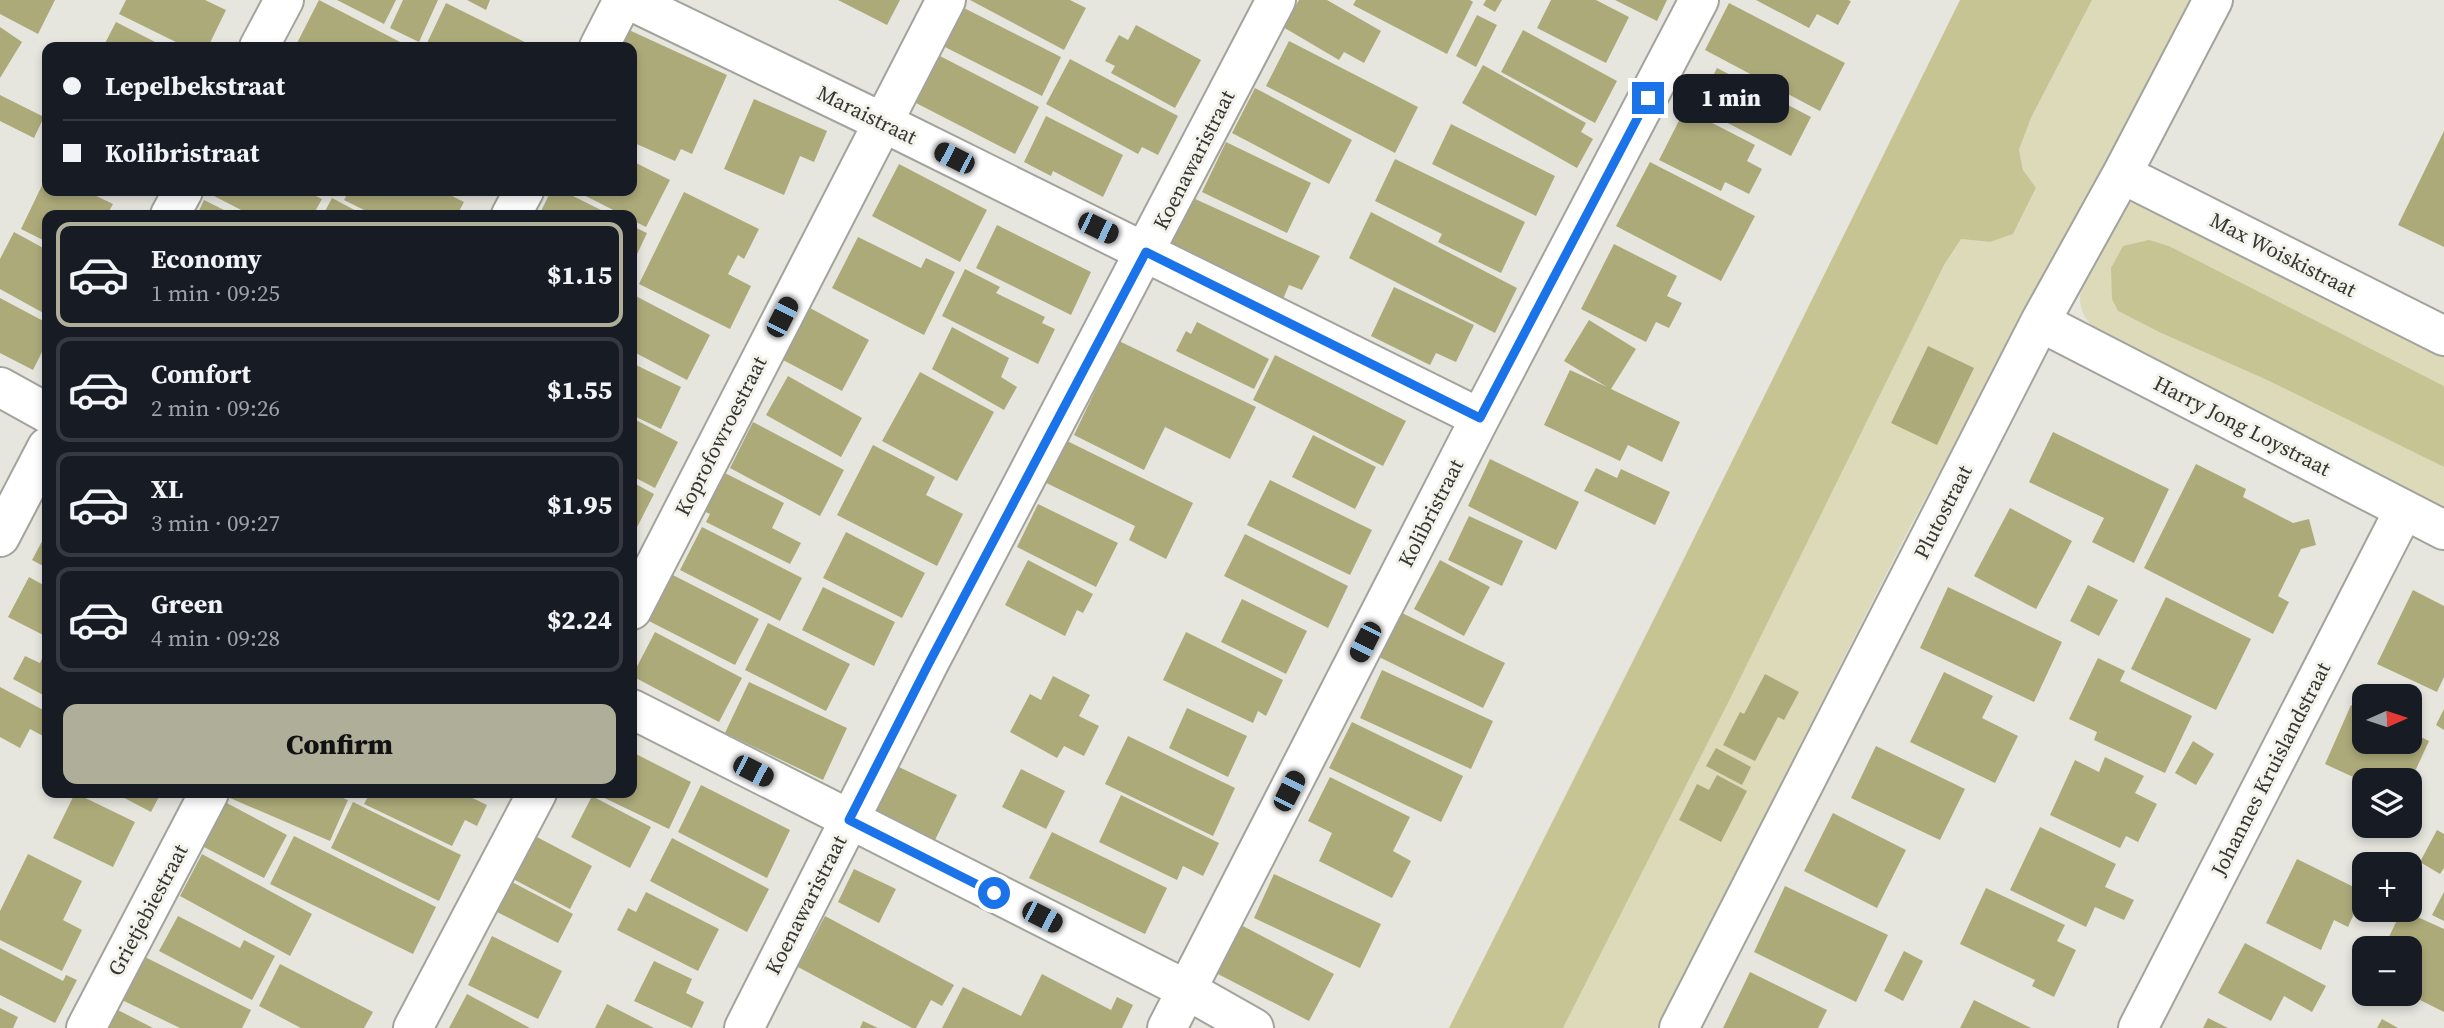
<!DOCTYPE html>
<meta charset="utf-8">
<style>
:root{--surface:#171b24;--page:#20242c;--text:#f1f3f6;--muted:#9ea1a6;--line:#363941;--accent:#afae98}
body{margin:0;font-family:"Source Serif 4",serif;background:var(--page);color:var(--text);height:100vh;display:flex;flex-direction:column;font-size:26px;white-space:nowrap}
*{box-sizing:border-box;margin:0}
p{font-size:23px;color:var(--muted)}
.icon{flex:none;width:38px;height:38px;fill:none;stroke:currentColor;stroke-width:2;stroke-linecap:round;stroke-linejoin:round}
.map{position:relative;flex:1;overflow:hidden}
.side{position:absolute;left:42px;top:210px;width:595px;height:588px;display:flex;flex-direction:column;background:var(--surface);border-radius:14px;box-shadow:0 4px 10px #0003}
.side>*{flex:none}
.top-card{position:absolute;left:42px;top:42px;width:595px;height:154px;border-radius:14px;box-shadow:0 4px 10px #0003;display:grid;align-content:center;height:154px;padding:0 21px;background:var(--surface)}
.needle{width:46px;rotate:87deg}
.fabs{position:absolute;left:2352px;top:684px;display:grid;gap:14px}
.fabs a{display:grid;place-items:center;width:70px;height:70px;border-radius:14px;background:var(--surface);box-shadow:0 4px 10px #0003;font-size:35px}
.end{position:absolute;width:32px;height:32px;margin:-16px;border:9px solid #1a73e8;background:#fff;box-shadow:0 0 0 4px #fff}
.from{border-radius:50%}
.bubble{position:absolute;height:49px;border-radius:14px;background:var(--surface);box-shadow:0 4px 10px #0003;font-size:23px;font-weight:800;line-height:49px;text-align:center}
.car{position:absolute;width:21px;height:42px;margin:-21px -10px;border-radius:9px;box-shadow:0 0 5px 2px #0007;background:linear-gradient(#222 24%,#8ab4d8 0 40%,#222 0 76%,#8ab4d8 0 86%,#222 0)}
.top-card b{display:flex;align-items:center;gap:24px;height:66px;font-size:26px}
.top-card b+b{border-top:2px solid var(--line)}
.top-card i{width:18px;height:18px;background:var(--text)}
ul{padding:12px 0 0;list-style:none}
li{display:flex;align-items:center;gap:21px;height:105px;margin:0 14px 10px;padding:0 7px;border:4px solid var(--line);border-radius:14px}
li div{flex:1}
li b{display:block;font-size:26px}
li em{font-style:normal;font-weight:800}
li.active{border-color:var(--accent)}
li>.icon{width:63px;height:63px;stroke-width:1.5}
.cta{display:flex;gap:14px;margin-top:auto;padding:14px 21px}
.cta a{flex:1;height:80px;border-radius:14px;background:var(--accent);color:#111;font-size:28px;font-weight:800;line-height:80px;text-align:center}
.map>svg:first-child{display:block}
.green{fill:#dcdab8}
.water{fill:#c7c493}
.building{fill:#adaa7a}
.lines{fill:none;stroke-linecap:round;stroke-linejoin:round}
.minor-casing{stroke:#a3a39d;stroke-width:42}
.minor{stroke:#fff;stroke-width:38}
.route{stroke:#1a73e8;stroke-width:9}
.labels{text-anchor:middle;stroke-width:6;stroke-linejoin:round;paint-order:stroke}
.street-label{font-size:21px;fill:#343431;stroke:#f3f3ec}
</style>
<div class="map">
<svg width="2444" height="1028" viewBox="0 0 2444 1028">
<rect width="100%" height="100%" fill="#e6e6df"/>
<!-- green -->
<path class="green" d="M2092 0H2193L1911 525 1657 1028H1563L1730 699 1944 265 1961 239 1990 242 2013 234 2036 189 2023 170 2019 151 2031 118Z
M2143 202 2444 352V386L2169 246 2118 311 2159 332 2267 380 2444 467V509L2108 337C2099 331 2089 325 2084 315 2067 283 2111 230 2128 203Z"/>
<!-- water -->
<path class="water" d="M1960 0H2092L2031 118 2019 150 2023 170 2036 188 2013 234 1990 242 1961 239 1944 265 1730 699 1563 1028H1449L1659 609Z
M2149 240 2169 246 2444 386V467L2267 380 2159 332 2118 311 2112 299 2111 268 2123 246Z"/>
<!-- building -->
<path class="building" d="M0 0H55L38 34 0 14Z
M126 0H205L226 10 208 47H186L119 14Z
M319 0 404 44 402 47H300L296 45Z
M337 0H396L384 24Z
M403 0H438L419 42 390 28Z
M467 0H490L486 10Z
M838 0H900L887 25Z
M970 0H1070L1086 8 1064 50Z
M1299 0H1327L1381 31 1364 63 1344 52 1339 60 1283 27Z
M1356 0H1470L1473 2 1447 54 1353 5Z
M1486 0H1502L1495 12 1483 5Z
M1551 0H1596L1629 17 1606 63 1537 28Z
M1615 0H1667L1657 21Z
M1756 0H1848L1851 1 1838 25 1817 14 1809 28Z
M446 3 535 47H435L427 43Z
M1729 3 1845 63 1820 111 1705 50Z
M960 6 1061 57 1042 96 941 45Z
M1477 15 1497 25 1476 67 1456 56Z
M116 22 165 47H103Z
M1136 25 1201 60 1175 108 1111 73 1115 66 1105 61 1119 35 1128 40Z
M0 27 22 42 0 78Z
M629 30 727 75 692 154 681 149 675 161 632 142V47H622Z
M1523 30 1617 81 1595 123 1501 72Z
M1289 41 1418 107 1395 153 1266 86Z
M940 56 1039 107 1015 154 916 103Z
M1070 59 1178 116 1158 155 1142 147 1138 154 1046 104Z
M1483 65 1586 123 1581 132 1593 139 1577 168 1462 103Z
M1717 68 1811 117 1791 156 1697 107Z
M1255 88 1352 140 1329 184 1232 133Z
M0 95 44 117 34 138 0 121Z
M754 99 827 131 814 162 800 156 784 195 724 169Z
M1685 109 1755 145 1747 161 1762 169 1749 194 1725 182 1721 191 1659 160Z
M1046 116 1123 155 1103 197 1053 171 1051 176 1024 162Z
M1451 124 1555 176 1536 216 1432 164Z
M2444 131V247L2398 225Z
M1226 142 1311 183 1287 233 1202 192Z
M1395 159 1525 222 1501 273 1438 242 1442 234 1375 201Z
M632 161 670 180 646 227 632 220V215H623L576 191H632Z
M1650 162 1755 216 1721 281 1616 226Z
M899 164 987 210 960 262 872 216Z
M47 175V191H86L113 204 107 215H47V242L21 229Z
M214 191H305L322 199 313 215H251L212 195Z
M349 191H442L464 202 457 215H374L344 200Z
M551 191H563L611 215H539Z
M684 192 759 229 744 259 738 255 728 274 751 286 730 329 639 284Z
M332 198 364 215H323Z
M1193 198 1320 256 1302 290 1289 285 1283 299 1171 245Z
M204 200 234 215H197Z
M1371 212 1517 288 1495 333 1349 258Z
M997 225 1091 272 1071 315 976 268Z
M632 226 647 233 632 265Z
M14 232 47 250V315L0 289V259Z
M858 237 921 268 926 258 955 272 924 335 832 288Z
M1614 244 1677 276 1667 296 1682 303 1669 328 1656 322 1646 342 1581 309Z
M965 269 1000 287 996 293 1045 317 1042 323 1055 329 1038 364 942 316Z
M1394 287 1474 325 1456 362 1436 353 1430 365 1371 336Z
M632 294 710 335 687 380 632 351Z
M0 298 47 323V342L33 370 0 353Z
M810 308 869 340 842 391 783 360Z
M1589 320 1636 349 1611 389 1680 422 1662 462 1628 445 1620 461 1544 425 1570 370 1607 387 1564 361Z
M1197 322 1269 359 1254 389 1176 351 1186 331 1191 334Z
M952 327 1009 358 1001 377 1017 387 1004 410 932 369Z
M1119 341 1256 407 1230 459 1165 427 1144 470 1074 435Z
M1928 346 1974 368 1937 445 1891 423Z
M1275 355 1406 421 1383 466 1253 400Z
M632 363 681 387 661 429 632 415Z
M920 372 994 412 957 481 882 441Z
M788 376 862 418 841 457 766 415Z
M632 418 678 442 655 488 632 476Z
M753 422 844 470 820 516 730 468Z
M2053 432 2169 489 2134 563 2092 542 2104 518 2029 482Z
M1055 435 1193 503 1166 559 1129 540 1135 526 1034 477Z
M1313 435 1376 467 1355 509 1292 477Z
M873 445 935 477 926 495 963 514 937 566 837 515Z
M1490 459 1579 502 1556 550 1468 506Z
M2196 464 2246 489 2243 497 2293 523 2309 519 2316 545 2301 549 2278 596 2289 602 2273 634 2144 568Z
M1596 468 1617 478 1621 469 1670 492 1655 525 1584 491Z
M717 469 784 503 772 528 801 543 790 564 706 522 710 514 697 508Z
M1270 480 1372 530 1350 575 1247 525Z
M632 482 654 494 632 537Z
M1038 504 1118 543 1096 587 1017 547Z
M2010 508 2072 541 2036 609 1974 576Z
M1469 516 1523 541 1502 586 1448 560Z
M702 527 802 578 780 621 680 570Z
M47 532V568L32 560Z
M846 532 925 573 902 618 823 578Z
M1245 534 1348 586 1328 628 1224 576Z
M1028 560 1093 594 1083 613 1077 610 1065 636 1005 605Z
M1440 560 1490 587 1464 636 1414 609Z
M667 572 759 619 735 665 643 618Z
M29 577 47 587V637L8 617Z
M2088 585 2118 600 2099 636 2070 621Z
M823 587 895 622 874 666 802 630Z
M1948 587 2062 642 2034 702 1920 648Z
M2413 590 2444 606V677L2437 692 2377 664Z
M2166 597 2251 639 2216 710 2131 669Z
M1242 599 1307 631 1286 674 1221 642Z
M1400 612 1505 663 1483 708 1379 657Z
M768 623 850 664 826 711 745 670Z
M655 632 742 678 719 722 632 676Z
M1186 632 1283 680 1266 716 1258 711 1253 723 1163 680Z
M47 648V697L13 679 25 656 40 663Z
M2098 658 2125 671 2120 681 2192 716 2165 773 2094 740 2097 732 2069 719Z
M1382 670 1493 721 1471 769 1360 718Z
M1944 672 1993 696 1982 718 2018 736 1995 783 1910 742Z
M1765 674 1799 692 1784 720 1778 717 1755 761 1723 745 1740 712 1744 714Z
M1053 676 1090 695 1079 716 1099 726 1084 756 1064 746 1057 758 1010 732 1030 694 1041 700Z
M749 682 847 728 823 780 725 733Z
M0 687 47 712V738L30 729 20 748 0 737Z
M2351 705 2364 711V742H2410V732L2429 741 2411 780 2364 782 2325 764Z
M1187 708 1247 736 1228 777 1169 748Z
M2444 709V730L2436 725Z
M1352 722 1463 776 1441 822 1329 768Z
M1128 736 1235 788 1213 836 1105 784Z
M2193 741 2214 754 2196 785 2175 773Z
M1876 746 1965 789 1940 840 1851 798Z
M1716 748 1751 767 1742 785 1706 766Z
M632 752 691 782 669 829 594 793H632Z
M2105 757 2144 776 2135 793 2157 804 2138 842 2126 836 2120 848 2050 815 2075 760 2099 772Z
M897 766 957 795 934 842 875 814Z
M1021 769 1065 791 1046 829 1002 807Z
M1717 775 1747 791 1721 842 1679 820 1697 784 1709 790Z
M1330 777 1410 817 1393 851 1411 861 1392 898 1319 861 1332 833 1308 821Z
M701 785 790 830 767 878 678 832Z
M75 793 135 822 113 867 53 838Z
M115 793H161L151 812Z
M232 793H331L348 800 330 841 230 798Z
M370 793H462L487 805 477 826 465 820 452 846 364 804Z
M1121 795 1219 843 1203 876 1183 866 1177 880 1099 842Z
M592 796 651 827 630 868 571 837Z
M223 801 287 835 264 878 200 845Z
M353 802 461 855 439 901 331 848Z
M1833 813 1906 850 1877 908 1804 871Z
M2040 827 2116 864 2105 887 2134 900 2124 920 2095 907 2086 927 2010 890Z
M2437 830 2444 834V868L2440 874 2420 862Z
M1052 832 1167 888 1145 934 1029 878Z
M294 836 436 907 413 954 270 884Z
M535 836 592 866 570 909 513 879Z
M672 838 769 889 747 932 650 881Z
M28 854 82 881 63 920 82 930 62 971 0 940V911Z
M202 854 312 914 290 956 180 896Z
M2297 859 2364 892 2348 927 2334 920 2321 950 2266 923Z
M854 869 896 889 879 923 838 902Z
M1274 874 1381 924 1360 968 1254 918Z
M510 881 573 914 558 943 495 911Z
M1785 886 1888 935 1856 1002 1754 952Z
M1986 888 2065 925 2057 941 2076 950 2054 997 2032 986 2035 980 1960 944Z
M646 892 719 929 698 971 617 930 628 908 636 912Z
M2444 892V921L2432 915Z
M2402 910 2444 929V1012L2410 995V976L2418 959 2410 955V948H2397L2386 943Z
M178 916 240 948 244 940 275 956 252 1000 159 951Z
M825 916 954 985 942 1006 931 1000 916 1028H912L798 967Z
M1241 925 1334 974 1309 1021 1216 973Z
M492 936 562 971 538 1019 468 985Z
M2245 943 2326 986 2312 1012 2284 996 2271 1021 2218 993Z
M0 948 63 981 66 975 77 980 55 1023 0 995Z
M1904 951 1923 961 1903 1001 1884 991Z
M143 956 251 1010 242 1028H180L122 1000Z
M654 961 692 979 686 993 704 1002 692 1028 634 1001Z
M280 964 373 1012 364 1028H301L259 1006Z
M1750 972 1827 1010 1818 1028H1723Z
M1042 974 1111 1010 1117 997 1133 1005 1122 1028H942L963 987 1021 1016Z
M467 994 530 1028H449Z
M1974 1000 2031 1028H1960Z
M607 1004 654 1028H595Z
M0 1008 18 1017 13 1028H0Z
M114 1008 153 1028H104Z
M2208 1018 2228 1028H2203Z
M2382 1019 2398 1028H2377Z
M863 1021 878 1028H860Z"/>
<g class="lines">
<!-- minor casing -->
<g class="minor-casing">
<path id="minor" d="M629 0 882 122 1480 418
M259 47 284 0
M599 47 623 0
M2122 174 2444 336
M170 215 183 191
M511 215 524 191
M2040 322 2444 530
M0 387 47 413
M0 537 47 447
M632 610 946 0
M632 709 1187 990 1254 1028
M86 1028 209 793
M413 1028 537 793
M744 1028 929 663 1276 0
M1167 1028 1480 418 1699 0
M1679 1028 2040 322 2122 174 2213 0
M2138 1028 2404 510"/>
</g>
<!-- minor -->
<use href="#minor" class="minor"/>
</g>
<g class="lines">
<!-- route -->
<path class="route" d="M994 893 849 820 929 663 1146 252 1480 418 1648 98"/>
</g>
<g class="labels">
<!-- street labels -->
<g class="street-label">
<text transform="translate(867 115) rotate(26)" y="7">Maraistraat</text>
<text transform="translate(1194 160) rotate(-63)" y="7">Koenawaristraat</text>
<text transform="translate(2283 255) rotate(27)" y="7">Max Woiskistraat</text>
<text transform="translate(2242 426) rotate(27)" y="7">Harry Jong Loystraat</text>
<text transform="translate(721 436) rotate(-63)" y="7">Koprofowroestraat</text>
<text transform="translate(1943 512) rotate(-63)" y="7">Plutostraat</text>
<text transform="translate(1431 513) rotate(-63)" y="7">Kolibristraat</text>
<text transform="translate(2271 769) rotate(-63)" y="7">Johannes Kruislandstraat</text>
<text transform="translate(806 905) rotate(-63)" y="7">Koenawaristraat</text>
<text transform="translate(148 910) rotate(-62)" y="7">Grietjebiestraat</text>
</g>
</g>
</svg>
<div class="fabs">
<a><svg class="needle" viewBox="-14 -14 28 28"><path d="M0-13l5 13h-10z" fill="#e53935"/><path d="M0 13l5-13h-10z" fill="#9ea1a6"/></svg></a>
<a><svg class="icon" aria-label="layers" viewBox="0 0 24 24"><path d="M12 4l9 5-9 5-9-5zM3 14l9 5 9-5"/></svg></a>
<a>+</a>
<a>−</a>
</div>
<i class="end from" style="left:994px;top:893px"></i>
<i class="end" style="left:1648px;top:98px"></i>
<div class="bubble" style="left:1673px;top:74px;width:116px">1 min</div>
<i class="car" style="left:954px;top:158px;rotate:297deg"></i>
<i class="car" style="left:1098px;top:228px;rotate:116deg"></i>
<i class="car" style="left:782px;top:317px;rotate:27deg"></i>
<i class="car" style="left:1365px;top:642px;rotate:207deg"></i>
<i class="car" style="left:753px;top:771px;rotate:117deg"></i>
<i class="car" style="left:1289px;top:791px;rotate:27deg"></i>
<i class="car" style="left:1042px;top:917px;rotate:117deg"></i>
<div class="top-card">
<b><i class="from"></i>Lepelbekstraat</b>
<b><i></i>Kolibristraat</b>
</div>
<section class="side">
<ul>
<li class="active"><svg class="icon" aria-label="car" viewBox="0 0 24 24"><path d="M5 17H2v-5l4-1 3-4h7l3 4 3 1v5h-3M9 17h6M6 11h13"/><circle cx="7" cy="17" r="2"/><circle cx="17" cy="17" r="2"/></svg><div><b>Economy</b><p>1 min · 09:25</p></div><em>$1.15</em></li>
<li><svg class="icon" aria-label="car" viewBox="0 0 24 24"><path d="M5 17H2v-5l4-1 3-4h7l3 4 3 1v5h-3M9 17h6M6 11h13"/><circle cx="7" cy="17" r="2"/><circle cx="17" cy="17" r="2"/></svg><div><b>Comfort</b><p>2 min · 09:26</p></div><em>$1.55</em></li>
<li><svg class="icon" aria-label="car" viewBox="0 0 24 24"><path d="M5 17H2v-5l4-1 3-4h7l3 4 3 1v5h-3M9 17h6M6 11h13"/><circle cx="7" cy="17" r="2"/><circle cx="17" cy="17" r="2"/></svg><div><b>XL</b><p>3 min · 09:27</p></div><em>$1.95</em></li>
<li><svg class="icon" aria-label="car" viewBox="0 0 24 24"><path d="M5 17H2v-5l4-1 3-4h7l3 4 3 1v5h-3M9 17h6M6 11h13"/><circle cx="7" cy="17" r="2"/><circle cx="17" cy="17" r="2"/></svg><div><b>Green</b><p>4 min · 09:28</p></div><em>$2.24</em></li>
</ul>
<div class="cta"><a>Confirm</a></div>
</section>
</div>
